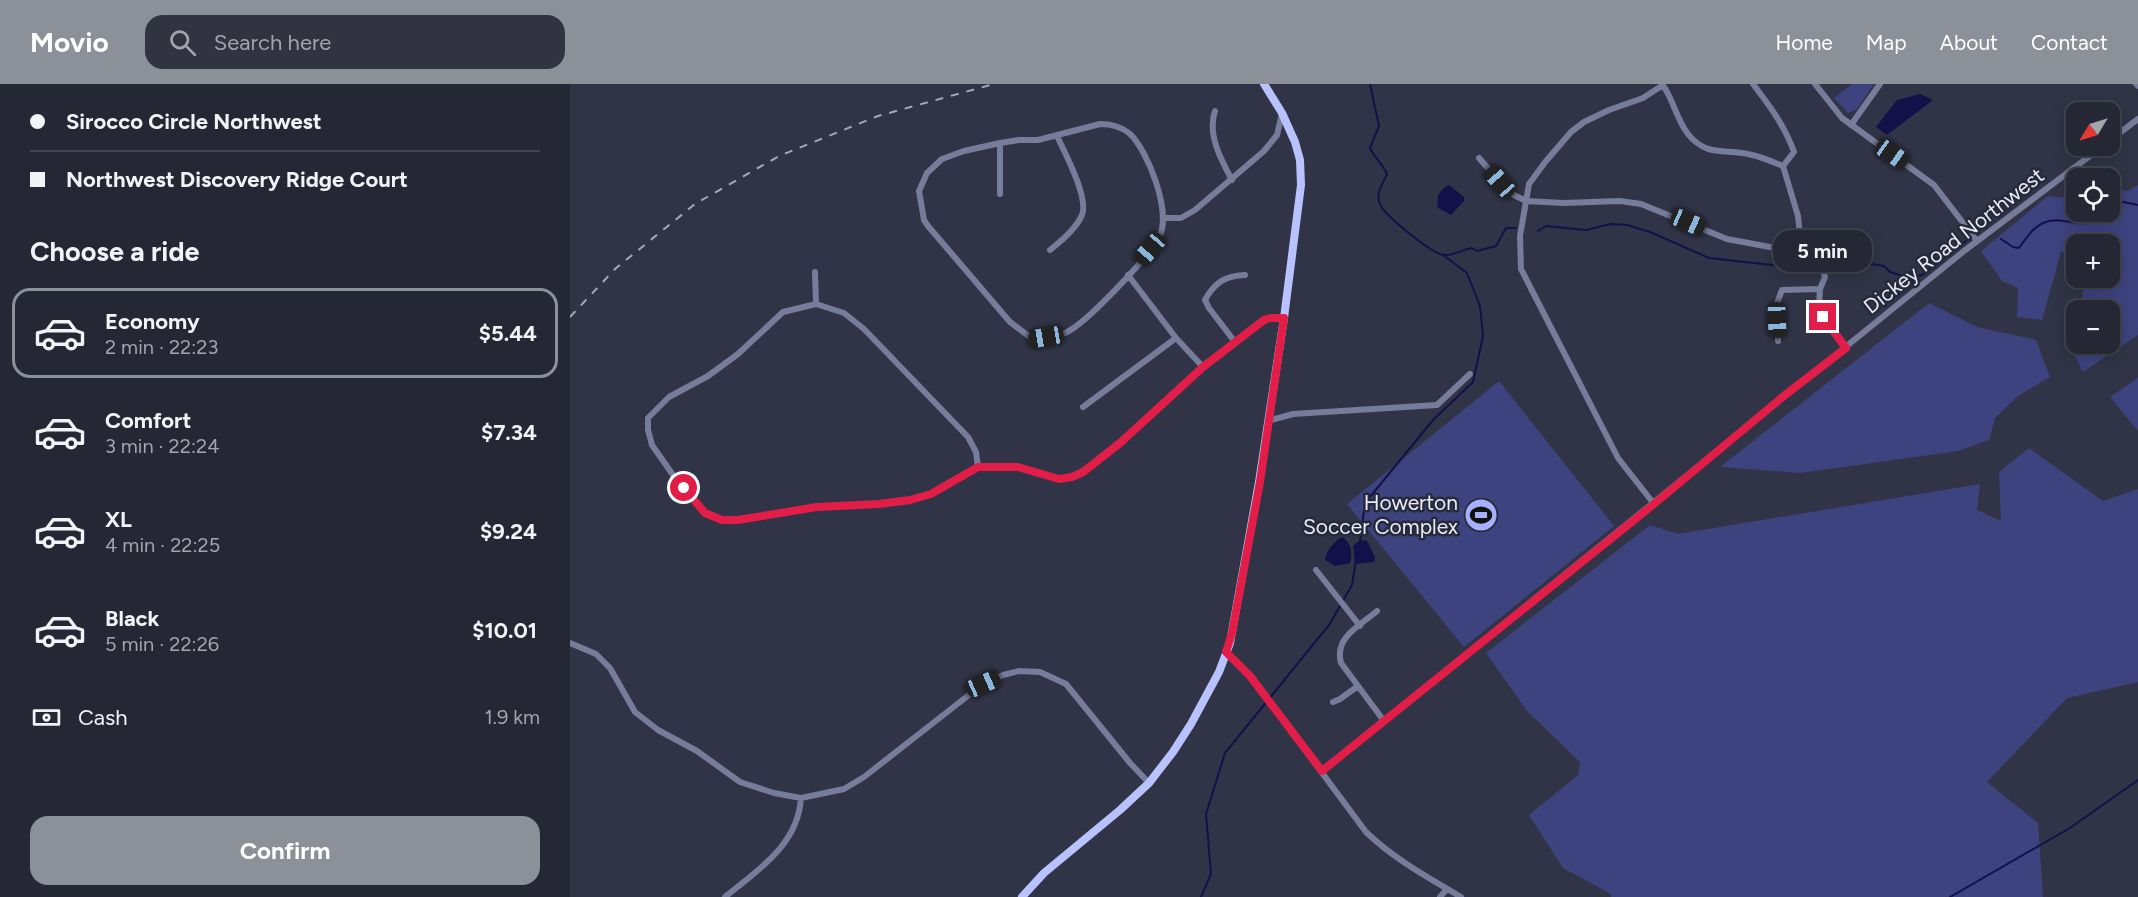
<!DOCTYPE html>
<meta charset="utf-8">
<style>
:root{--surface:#252734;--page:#313340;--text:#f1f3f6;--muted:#a3a5ac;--line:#42444f;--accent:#8c9099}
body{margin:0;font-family:Figtree,sans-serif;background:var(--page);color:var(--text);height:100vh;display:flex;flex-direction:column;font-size:22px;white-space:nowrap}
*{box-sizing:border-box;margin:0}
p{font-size:20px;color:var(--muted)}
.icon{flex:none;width:33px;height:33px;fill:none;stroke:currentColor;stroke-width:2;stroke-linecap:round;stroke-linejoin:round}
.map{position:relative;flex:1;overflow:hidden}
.drawer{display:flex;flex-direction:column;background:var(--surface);width:570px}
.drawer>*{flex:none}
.top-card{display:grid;align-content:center;height:132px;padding:0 30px;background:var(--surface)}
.needle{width:39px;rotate:232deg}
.buttons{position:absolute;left:1496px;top:18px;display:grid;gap:12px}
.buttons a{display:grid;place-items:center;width:54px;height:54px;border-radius:12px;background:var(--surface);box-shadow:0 3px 15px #0003,0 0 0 2px var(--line);font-size:30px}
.end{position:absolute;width:27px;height:27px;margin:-14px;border:8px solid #e11d48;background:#fff;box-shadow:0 0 0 3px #fff}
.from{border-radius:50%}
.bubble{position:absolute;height:42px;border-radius:18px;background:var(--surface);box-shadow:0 3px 15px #0003,0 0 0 2px var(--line);font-size:20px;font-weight:700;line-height:42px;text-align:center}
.car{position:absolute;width:18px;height:36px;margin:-18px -9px;border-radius:8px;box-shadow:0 0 4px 2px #0007;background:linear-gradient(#222 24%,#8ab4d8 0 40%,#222 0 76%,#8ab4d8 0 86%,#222 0)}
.top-card b{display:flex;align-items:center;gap:21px;height:57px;font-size:22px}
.top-card b+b{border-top:2px solid var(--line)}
.top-card i{width:15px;height:15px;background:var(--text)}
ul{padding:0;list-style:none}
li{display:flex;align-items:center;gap:18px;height:90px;margin:0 12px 9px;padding:0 18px;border:3px solid transparent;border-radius:18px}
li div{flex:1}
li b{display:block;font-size:22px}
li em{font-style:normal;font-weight:700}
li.selected{border-color:var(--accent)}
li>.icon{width:54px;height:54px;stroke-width:1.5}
h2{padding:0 30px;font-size:27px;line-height:72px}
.pay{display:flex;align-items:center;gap:15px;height:66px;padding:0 30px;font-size:22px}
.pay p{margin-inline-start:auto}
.cta{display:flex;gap:12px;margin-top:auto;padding:12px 30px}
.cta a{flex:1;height:69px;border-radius:18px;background:var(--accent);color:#fff;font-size:24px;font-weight:700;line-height:69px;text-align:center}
header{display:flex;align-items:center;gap:36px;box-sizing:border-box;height:84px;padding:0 30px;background:var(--accent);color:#fff}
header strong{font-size:28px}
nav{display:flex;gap:33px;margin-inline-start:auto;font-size:21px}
.search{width:420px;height:54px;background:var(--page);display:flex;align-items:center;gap:15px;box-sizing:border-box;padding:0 21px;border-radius:18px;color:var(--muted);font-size:22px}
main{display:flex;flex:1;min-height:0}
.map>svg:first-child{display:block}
.green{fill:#3d437f}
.water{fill:#131149}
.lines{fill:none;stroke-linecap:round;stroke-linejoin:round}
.stream{stroke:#131149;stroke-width:2}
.minor{stroke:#777c9a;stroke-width:6}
.major{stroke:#b8c2fe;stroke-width:8}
.rail{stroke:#a6a9b7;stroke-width:2;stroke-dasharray:8 8;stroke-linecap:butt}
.route{stroke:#e11d48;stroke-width:8}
.labels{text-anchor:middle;stroke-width:5;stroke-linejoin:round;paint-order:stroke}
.street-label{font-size:21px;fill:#eaecf8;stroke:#272a3b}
.poi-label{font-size:21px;fill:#eaecf8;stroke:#272a3b;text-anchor:end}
</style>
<header>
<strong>Movio</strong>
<div class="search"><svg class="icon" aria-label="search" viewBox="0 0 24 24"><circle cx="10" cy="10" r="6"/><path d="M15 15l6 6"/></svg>Search here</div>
<nav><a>Home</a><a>Map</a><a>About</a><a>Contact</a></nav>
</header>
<main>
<section class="drawer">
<div class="top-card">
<b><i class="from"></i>Sirocco Circle Northwest</b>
<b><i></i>Northwest Discovery Ridge Court</b>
</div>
<h2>Choose a ride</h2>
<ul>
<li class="selected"><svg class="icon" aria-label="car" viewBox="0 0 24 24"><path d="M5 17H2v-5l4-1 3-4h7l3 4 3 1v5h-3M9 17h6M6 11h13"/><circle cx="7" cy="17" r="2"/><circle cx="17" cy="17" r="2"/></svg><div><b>Economy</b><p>2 min · 22:23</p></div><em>$5.44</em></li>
<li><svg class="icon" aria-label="car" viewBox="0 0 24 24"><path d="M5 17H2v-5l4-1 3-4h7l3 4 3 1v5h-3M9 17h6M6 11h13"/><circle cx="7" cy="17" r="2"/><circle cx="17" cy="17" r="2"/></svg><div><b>Comfort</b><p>3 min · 22:24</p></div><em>$7.34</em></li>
<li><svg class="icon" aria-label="car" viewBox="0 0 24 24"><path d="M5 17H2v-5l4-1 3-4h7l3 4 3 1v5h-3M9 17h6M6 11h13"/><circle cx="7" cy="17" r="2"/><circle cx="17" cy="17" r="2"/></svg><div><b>XL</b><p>4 min · 22:25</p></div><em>$9.24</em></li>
<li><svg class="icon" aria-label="car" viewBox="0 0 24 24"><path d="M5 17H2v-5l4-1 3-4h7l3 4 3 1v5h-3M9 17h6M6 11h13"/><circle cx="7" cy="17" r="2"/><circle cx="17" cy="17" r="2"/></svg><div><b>Black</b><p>5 min · 22:26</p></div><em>$10.01</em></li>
</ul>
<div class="pay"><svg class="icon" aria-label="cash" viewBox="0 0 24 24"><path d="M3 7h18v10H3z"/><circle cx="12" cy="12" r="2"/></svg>Cash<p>1.9 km</p></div>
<div class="cta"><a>Confirm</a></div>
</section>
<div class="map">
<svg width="1568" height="813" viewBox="0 0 1568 813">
<rect width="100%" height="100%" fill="#313446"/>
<!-- green -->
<path class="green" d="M1282 0H1304L1287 25 1278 29 1264 14Z
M1568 101V251L1513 288 1499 260 1506 247V260H1539V226H1512L1513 204 1531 194H1539V160H1506V170L1491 168 1472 236 1447 233 1448 204 1432 197 1411 167 1478 112 1506 115V128H1539V104L1558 107Z
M1359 219 1407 243 1466 256 1480 293 1448 312 1425 334 1419 356 1388 367 1230 389 1150 383Z
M1568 294V345L1567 346 1540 313Z
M929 297 1044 442 894 563 777 420Z
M1459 364 1533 417 1568 405V598L1497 614 1417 698 1468 739 1473 813H1041V810L993 784 959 731 1008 691 1010 678 957 627 916 569 1080 441 1108 450 1410 400 1407 426 1431 437 1429 388Z"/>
<!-- water -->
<path class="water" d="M1350 10 1363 16 1317 51 1306 43 1327 16Z
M879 101 894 113V117L881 131 868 124C866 113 869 106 879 101Z
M772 453C781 457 783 470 780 479L765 482 755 476C756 467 764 457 772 453Z
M790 456 797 457 805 473 804 478 785 480 783 462Z"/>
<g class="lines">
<!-- stream -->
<path class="stream" d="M800 0 809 42 800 64C805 75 814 80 817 91 811 101 805 112 811 122 817 133 862 170 874 171 884 172 892 165 902 164L907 167 926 162 936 144H946
M1539 120 1549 117 1568 121
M968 147 976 142 1016 146 1041 140 1057 141 1080 148 1139 174 1202 181 1241 182
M1431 155 1443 163 1449 164C1456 155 1462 144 1473 139 1495 129 1516 152 1530 128
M1261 181 1289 178 1314 182 1320 188 1333 192 1342 193 1352 191 1400 154
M790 457 795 419 863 336 903 298 913 252 910 222 897 189 873 171
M631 813 641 790 636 730 655 669 759 541 782 501 786 477
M1380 813 1500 744 1568 696"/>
<!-- minor -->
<path class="minor" d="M1092 0C1104 16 1106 35 1118 50 1137 74 1156 64 1182 71 1192 73 1203 78 1213 82L1228 132 1230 151 1233 161 1250 177 1255 193 1250 205 1249 221 1253 233 1276 264
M1183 0C1199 21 1215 42 1224 68L1213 82
M1245 0 1272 34 1364 101 1407 157
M1566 0 1568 2
M645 27C637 50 651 76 662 96
M530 40C541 40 550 42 559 49 578 66 601 127 590 151 581 171 516 240 495 249 486 253 474 254 464 256L440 238 358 142 354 136 349 107 357 89 372 75 394 67 430 59 449 56H468Z
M1281 41 1310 0
M1539 57 1568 35
M909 74 930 98 944 111 956 117 993 119 1050 117 1071 120 1157 155 1200 163 1233 161
M430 110V59
M594 134H611L625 126 694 67 707 51 712 30
M480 166C491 157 506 145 512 131 519 114 495 69 487 52
M245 188 246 220
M558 191 606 254 633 283
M1208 257 1207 219 1212 206 1250 205
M665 258 639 224 635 216C645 198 655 192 675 191
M513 323 606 254
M698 337 723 330 867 321 900 290
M408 383 406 368 398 353 294 245 274 229 246 220 213 228 168 270 138 292 99 313 78 334V346L82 361 103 391 135 429 152 436H168L247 423 308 420 340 416 361 410 408 383H448L489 395 502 393 513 388 550 359 633 283 694 236 700 234H714
M1084 420 1048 374 951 185 950 152 959 100 976 77 1001 48 1014 38 1039 26 1073 14 1093 1
M746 486 790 542
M807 527C790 542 764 553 771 579L814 637
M0 559 26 570 40 584 65 628 88 646 127 667 170 698 204 709 231 714 274 705 294 693 413 600 433 591 449 587 470 588 496 600 560 679 579 699
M656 569 680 592 796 748C824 775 857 793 891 813
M763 618 770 615 788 602
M752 687 1394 167 1533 62
M155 813C188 786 228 761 231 714
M870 813 877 805"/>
<!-- major -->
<path class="major" d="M452 813 474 789 550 726 579 699 603 668 621 640 649 588 660 559 689 398 714 234 731 101 730 76 725 58 712 29 694 0"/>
<!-- rail -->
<path class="rail" d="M0 233 45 185 125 120 209 72 308 32 424 0"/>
</g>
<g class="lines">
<!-- route -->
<path class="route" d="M114 404 135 429 152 436H168L247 423 309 420 340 416 361 410 408 383H448L489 395 502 393 513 388 550 359 633 283 694 236 700 234H714L690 398 662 549 656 568 680 592 752 687 1084 420 1215 311 1276 264 1253 233"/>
</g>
<!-- icons -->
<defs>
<g id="stadium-disc" transform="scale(1.725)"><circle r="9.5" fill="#a5b1fc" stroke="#272a3b"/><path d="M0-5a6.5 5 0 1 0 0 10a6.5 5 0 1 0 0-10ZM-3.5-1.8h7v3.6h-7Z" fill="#111"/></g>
</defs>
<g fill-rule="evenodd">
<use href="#stadium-disc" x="911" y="431"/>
</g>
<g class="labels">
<!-- street labels -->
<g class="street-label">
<text transform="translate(1384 157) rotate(-38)" y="7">Dickey Road Northwest</text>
</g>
<!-- poi labels -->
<g class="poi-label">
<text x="888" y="426">Howerton<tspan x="888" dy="24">Soccer Complex</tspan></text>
</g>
</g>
</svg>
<div class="buttons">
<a><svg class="needle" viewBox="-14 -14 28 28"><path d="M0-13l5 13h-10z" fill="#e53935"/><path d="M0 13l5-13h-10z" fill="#a3a5ac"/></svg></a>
<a><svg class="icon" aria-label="locate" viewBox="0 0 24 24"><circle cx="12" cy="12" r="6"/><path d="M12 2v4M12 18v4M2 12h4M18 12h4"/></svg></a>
<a>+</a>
<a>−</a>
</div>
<i class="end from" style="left:114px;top:404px"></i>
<i class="end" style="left:1253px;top:233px"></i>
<div class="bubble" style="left:1203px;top:146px;width:99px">5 min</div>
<i class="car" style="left:1322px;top:70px;rotate:125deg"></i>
<i class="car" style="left:930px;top:98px;rotate:319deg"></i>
<i class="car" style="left:1118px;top:138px;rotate:114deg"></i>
<i class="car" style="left:580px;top:165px;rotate:221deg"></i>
<i class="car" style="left:1207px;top:236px;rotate:178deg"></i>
<i class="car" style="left:476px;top:253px;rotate:260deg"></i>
<i class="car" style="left:413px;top:600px;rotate:66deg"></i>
</div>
</main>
